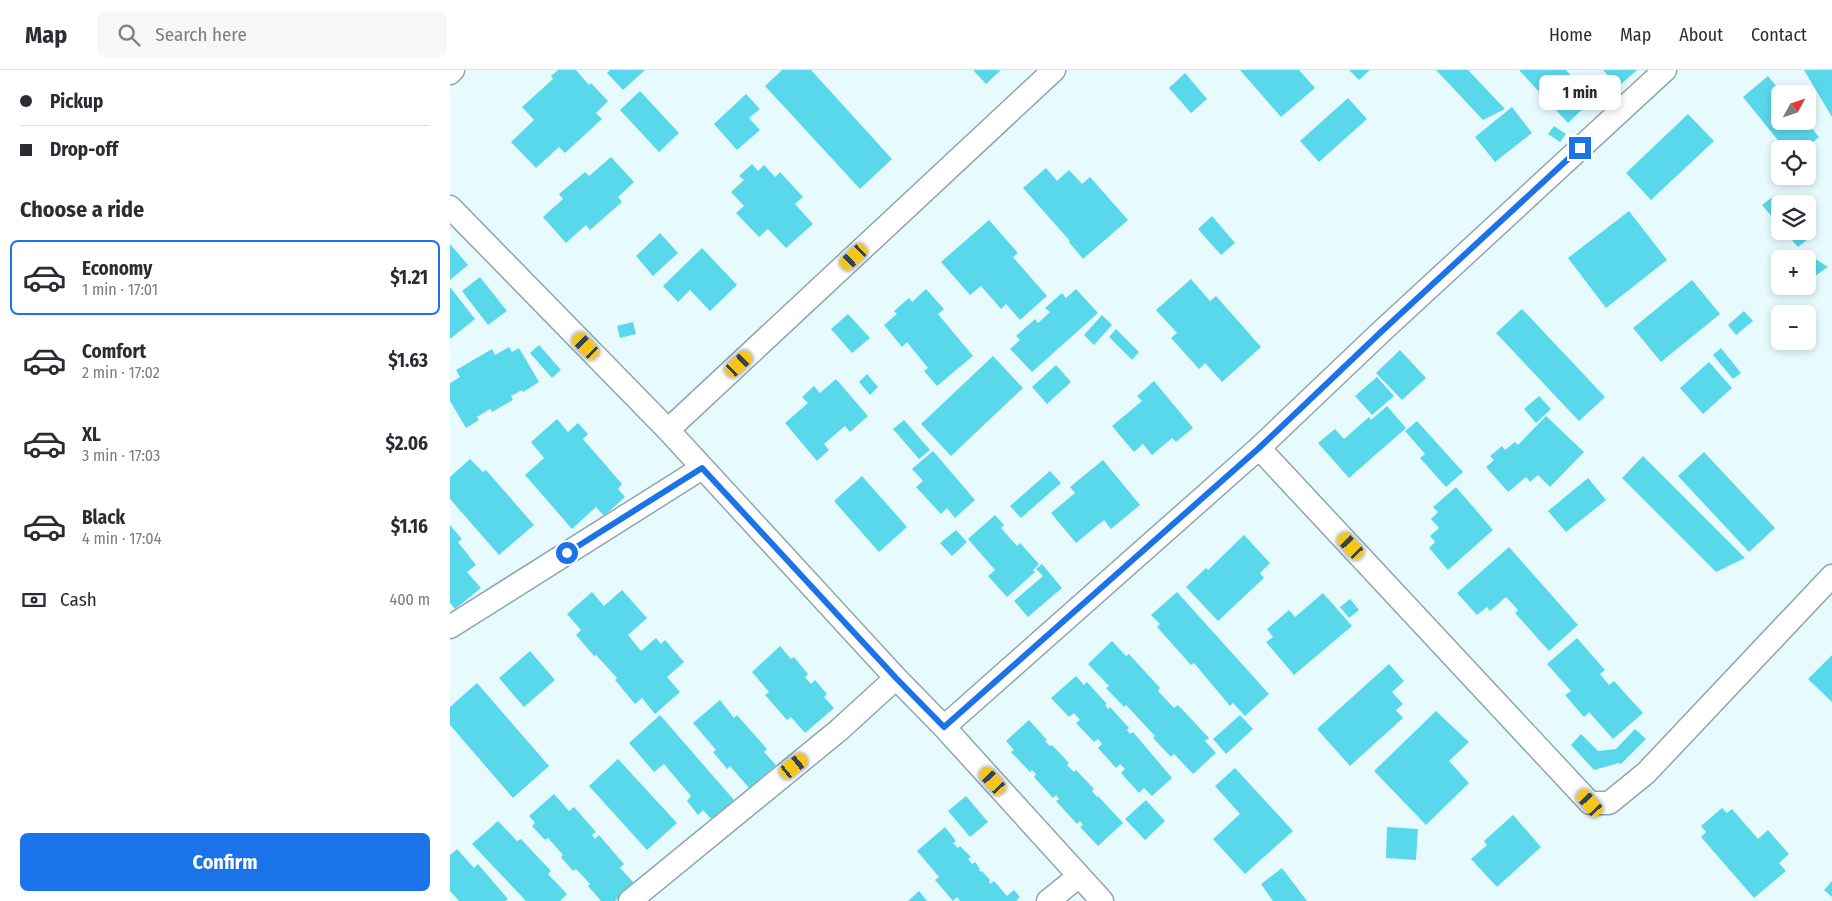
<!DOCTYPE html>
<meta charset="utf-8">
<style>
:root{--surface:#fff;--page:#f7f7f7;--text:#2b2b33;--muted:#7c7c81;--line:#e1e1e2;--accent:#1a73e8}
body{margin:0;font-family:"Fira Sans Condensed",sans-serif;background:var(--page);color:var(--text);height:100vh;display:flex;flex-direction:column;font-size:19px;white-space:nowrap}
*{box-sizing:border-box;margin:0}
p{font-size:16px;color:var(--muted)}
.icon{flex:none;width:28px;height:28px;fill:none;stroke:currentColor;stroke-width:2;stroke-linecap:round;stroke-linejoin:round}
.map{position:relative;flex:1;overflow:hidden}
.details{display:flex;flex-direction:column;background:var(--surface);width:450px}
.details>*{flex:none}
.guide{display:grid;align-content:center;height:110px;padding:0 20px;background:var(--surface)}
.needle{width:32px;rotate:50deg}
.buttons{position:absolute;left:1321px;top:15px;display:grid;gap:10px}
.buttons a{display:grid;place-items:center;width:45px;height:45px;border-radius:8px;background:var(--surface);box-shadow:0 2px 8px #0003;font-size:25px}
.end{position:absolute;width:22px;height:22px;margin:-11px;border:6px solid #1a73e8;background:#fff;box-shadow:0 0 0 2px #fff}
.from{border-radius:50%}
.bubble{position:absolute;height:35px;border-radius:8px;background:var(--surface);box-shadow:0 2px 8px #0003;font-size:16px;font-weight:700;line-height:35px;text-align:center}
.car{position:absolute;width:15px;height:30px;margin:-15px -8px;border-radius:6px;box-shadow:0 0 4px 1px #0007;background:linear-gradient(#f5c518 24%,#345 0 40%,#f5c518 0 76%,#345 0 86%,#f5c518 0)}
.guide b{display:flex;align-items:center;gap:18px;height:48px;font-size:19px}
.guide b+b{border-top:1px solid var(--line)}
.guide i{width:12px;height:12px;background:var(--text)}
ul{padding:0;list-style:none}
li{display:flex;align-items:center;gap:15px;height:75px;margin:0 10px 8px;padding:0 10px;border:2px solid transparent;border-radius:8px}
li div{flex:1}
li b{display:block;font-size:19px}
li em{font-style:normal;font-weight:700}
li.selected{border-color:var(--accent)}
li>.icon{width:45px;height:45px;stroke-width:1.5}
h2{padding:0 20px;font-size:22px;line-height:60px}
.pay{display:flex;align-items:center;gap:12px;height:55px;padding:0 20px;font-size:19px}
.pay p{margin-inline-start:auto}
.primary-button{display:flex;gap:10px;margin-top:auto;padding:10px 20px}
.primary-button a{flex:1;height:58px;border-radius:8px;background:var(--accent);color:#fff;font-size:20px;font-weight:700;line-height:58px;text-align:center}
header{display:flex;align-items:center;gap:30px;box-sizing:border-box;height:70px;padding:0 25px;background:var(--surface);border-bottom:1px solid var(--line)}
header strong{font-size:24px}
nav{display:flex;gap:28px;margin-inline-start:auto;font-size:18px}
.search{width:350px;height:45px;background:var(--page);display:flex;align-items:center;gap:12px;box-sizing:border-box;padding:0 18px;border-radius:8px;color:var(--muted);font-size:19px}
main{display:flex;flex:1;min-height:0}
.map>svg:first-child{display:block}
.building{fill:#5ad8eb}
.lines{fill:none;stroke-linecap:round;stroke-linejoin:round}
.minor-casing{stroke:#8fa7ab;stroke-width:25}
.minor{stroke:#fff;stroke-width:22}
.route{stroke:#1a73e8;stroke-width:6}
</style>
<header>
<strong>Map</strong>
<div class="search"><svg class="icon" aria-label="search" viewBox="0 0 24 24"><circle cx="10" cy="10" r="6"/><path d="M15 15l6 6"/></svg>Search here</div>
<nav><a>Home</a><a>Map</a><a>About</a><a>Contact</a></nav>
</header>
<main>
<section class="details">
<div class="guide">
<b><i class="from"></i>Pickup</b>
<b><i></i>Drop-off</b>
</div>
<h2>Choose a ride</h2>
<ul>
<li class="selected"><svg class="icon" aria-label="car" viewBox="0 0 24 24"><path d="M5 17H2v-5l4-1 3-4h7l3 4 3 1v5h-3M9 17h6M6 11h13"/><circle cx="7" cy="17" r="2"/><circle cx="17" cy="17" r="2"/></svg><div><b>Economy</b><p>1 min · 17:01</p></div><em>$1.21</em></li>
<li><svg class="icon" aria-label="car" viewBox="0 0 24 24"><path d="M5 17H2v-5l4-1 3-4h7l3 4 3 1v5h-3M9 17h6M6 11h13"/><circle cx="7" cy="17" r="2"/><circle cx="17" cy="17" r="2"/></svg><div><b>Comfort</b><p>2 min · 17:02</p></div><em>$1.63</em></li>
<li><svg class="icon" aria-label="car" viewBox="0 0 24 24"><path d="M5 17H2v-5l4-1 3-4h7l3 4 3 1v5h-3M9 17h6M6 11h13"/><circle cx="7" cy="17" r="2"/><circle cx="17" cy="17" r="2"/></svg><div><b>XL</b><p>3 min · 17:03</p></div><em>$2.06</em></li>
<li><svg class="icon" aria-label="car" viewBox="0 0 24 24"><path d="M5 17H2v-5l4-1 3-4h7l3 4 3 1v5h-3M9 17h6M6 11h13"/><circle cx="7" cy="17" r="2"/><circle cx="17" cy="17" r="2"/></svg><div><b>Black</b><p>4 min · 17:04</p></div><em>$1.16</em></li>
</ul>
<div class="pay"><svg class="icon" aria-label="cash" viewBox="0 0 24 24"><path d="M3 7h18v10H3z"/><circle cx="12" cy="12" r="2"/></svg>Cash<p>400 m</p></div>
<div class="primary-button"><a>Confirm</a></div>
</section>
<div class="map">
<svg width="1382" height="831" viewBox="0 0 1382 831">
<rect width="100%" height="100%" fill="#e7fbfe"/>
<!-- building -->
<path class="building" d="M108 0H126L139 15 141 13 158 31 146 43 152 49 115 83 109 77 86 98 61 72 84 50 72 37 103 9 101 6Z
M160 0H195L173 20 157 3Z
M332 0H361L442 89 410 119 315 16Z
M523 0H551L536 14Z
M790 0H849L865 18 831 47Z
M899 0H920L909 10Z
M986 0H1018L1055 39 1033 50Z
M1069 0H1116L1143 29 1118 53Z
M1153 0H1187L1168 17Z
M1354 0H1382V47Z
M735 3 757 29 741 43 719 18Z
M1318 6 1333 24H1330V51H1356L1369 67 1355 79H1335L1293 27Z
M190 21 229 63 209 82 170 40Z
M296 24 310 39 299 48 310 60 287 80 264 54Z
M898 28 917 49 869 92 850 71Z
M1062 37 1082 63 1045 92 1025 67Z
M1238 44 1264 71 1201 130 1176 103Z
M1104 56 1116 64 1110 72 1098 64Z
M161 87 184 112 168 127 172 132 140 160 136 155 116 173 93 147 113 129 109 124 135 102 139 106Z
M302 94 308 101 314 95 325 107 330 102 353 127 345 134 363 154 336 178 318 159 309 167 286 143 294 136 281 122 294 110 289 106Z
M596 98 607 111 619 100 632 114 640 107 678 150 633 189 619 172 620 171 573 118Z
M1321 128 1330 138V156L1312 135Z
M1179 141 1217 190 1156 238 1118 188Z
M762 146 785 173 771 185 748 159Z
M539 150 568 183 563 187 597 226 570 250 556 234 551 239 531 216 520 225 491 192Z
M1334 161H1349L1357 170 1348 177Z
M210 163 228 183 203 206 186 186Z
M0 174 18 195 0 210Z
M252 178 287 215 260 241 240 220 228 232 213 216Z
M1361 186 1378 197 1358 211V188Z
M30 207 57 241 38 255 12 221Z
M741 209 760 231 766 226 811 277 772 312 755 293 749 299 721 268 727 263 706 240Z
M1242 210 1270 244 1211 292 1183 258Z
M0 217 25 249 0 269Z
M476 219 494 239 488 244 523 286 487 316 474 301 478 298 457 272 452 277 434 255 447 244 444 241 459 228 462 232Z
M626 219 648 243 582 302 560 279 570 270 566 266 585 249 588 253 600 242 595 238 612 223 616 228Z
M1072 239 1155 327 1129 351 1046 263Z
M1294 241 1303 251 1286 265 1278 255Z
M398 244 420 268 402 283 381 259Z
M652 245 662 255 644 275 634 265Z
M183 252 186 264 170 268 167 256Z
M666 259 689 282 682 290 659 267Z
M89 275 111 300 102 308 80 283Z
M59 277 62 282 69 278 89 312 73 322 72 320 61 326 63 330 42 342 40 339 27 347 29 350 16 358 0 331V313L10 307 6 300 42 279 45 285Z
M1271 278 1291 303 1283 309 1263 285Z
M950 280 976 308 952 330 926 303Z
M543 286 573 318 501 386 471 354Z
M1259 292 1282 318 1253 344 1230 318Z
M606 295 621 312 597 334 582 317Z
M417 304 428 317 420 325 409 312Z
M927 307 944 326 922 345 905 326Z
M386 309 418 346 400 362 395 356 374 374 379 380 367 391 335 353 358 333 352 327 364 316 370 323Z
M704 311 743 358 726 372 722 368 702 385 693 374 684 382 662 356 692 331 687 326Z
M1089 326 1101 339 1086 353 1074 339Z
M937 336 956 358 899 408 868 373 885 359 894 369 919 347 921 350Z
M1096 346 1134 382 1100 417 1088 405 1080 412 1076 407 1058 422 1036 397 1044 390 1040 386 1052 376 1055 380 1065 372 1068 375Z
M107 349 118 362 128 353 138 364 133 369 172 414 168 419 175 427 154 446 146 437 122 459 75 405 94 388 81 372Z
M454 350 480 380 469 389 443 359Z
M967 351 1013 402 996 417 970 388 975 384 955 361Z
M483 381 525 430 505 448 497 438 491 444 466 417 473 411 462 399Z
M1254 382 1325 458 1299 482 1228 406Z
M1193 386 1295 488 1266 502 1172 408Z
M20 389 33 402 36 400 84 455 49 485 0 429V407Z
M653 390 690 435 661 459 654 450 626 473 601 443 625 423 620 417Z
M600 401 611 413 571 448 560 436Z
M412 406 457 457 429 482 384 431Z
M1138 408 1156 430 1116 462 1098 441Z
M1006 417 1043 460 998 500 979 478 985 472 980 466 989 458 981 449 988 442 983 437Z
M545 445 554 455 551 458 567 476 570 473 589 494 583 500 585 502 557 527 538 506 545 500 518 469Z
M0 455 12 469 8 472 26 495 17 502 31 518 5 539 0 533Z
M506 460 517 472 502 486 490 473Z
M794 465 820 493 810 503 814 508 768 551 736 517 756 498 758 500Z
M1059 477 1128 555 1099 581 1065 543 1068 540 1056 527 1040 541 1037 537 1027 545 1007 523Z
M592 494 612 518 578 547 564 531 593 506 586 499Z
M172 520 197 548 178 565 191 581 206 568 211 574 215 570 234 592 217 607 230 622 205 644 192 628 185 634 165 610 167 608 146 585 144 586 126 565 131 560 117 544 142 522 154 536Z
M727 522 819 624 795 646 783 633 780 636 744 593 741 595 707 557 710 554 701 545Z
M873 523 902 556 844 605 816 572 823 567 817 559 839 540 845 547Z
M900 529 909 540 899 548 890 537Z
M1127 568 1155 600 1150 604 1159 615 1164 611 1193 643 1163 669 1139 642 1134 647 1115 625 1121 621 1097 594Z
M662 571 676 586 679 584 710 618 708 621 724 638 728 635 759 668 755 671 766 683 743 704 724 684 721 687 703 668 705 666 676 635 674 637 656 618 659 616 638 594Z
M330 576 341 589 344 587 358 604 355 607 361 614 365 610 377 624 374 627 384 638 355 663 341 647 337 650 315 625 319 622 302 602Z
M80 581 105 610 74 637 49 608Z
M1382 585V632L1358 609Z
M939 594 954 611 942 622 953 634 946 640 953 648 900 696 867 659Z
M626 606 634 615 637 612 657 634 655 635 658 639 660 637 679 658 677 660 680 664 683 662 722 708 702 726 694 718 689 723 671 703 675 699 670 694 666 698 648 678 652 674 648 669 644 672 626 653 630 650 624 643 619 647 601 628Z
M27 613 99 696 63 728 0 655V637Z
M270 630 284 648 287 645 317 679 314 682 326 695 299 718 280 696 277 699 263 682 266 680 243 653Z
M986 641 1019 672 999 691 1019 713 976 755 924 701Z
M210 645 284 730 261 749 253 740 248 745 237 731 241 726 214 694 204 702 179 673Z
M790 645 803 659 776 684 763 669Z
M579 650 597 670 595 671 600 676 602 675 619 693 617 695 624 702 626 700 644 719 642 721 647 727 648 726 673 753 648 776 630 757 633 755 630 751 627 754 606 731 609 729 606 725 603 728 584 707 586 704 582 700 580 702 561 682 564 680 556 671Z
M1185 659 1196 669 1171 694 1169 693 1144 700 1121 675 1131 664 1148 681 1166 679Z
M168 689 227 753 197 780 139 716Z
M785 698 843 761 795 804 763 769 790 744 765 716Z
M104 724 119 741 124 737 146 762 142 765 145 769 149 765 174 794 170 798 184 813 165 831H151L138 816 140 814 126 799 123 801 111 787 113 785 98 768 95 770 82 756 85 753 79 746Z
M516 726 538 752 520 767 498 741Z
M696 730 715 751 695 770 675 749Z
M1272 738 1277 743 1282 739 1308 769 1318 760 1339 784 1329 793 1336 801 1304 828 1251 767 1256 762 1251 756Z
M1063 745 1091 777 1047 817 1021 789 1037 775 1034 771Z
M48 751 67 771 71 769 101 801 98 804 117 824 110 831H76L22 774Z
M495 757 506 771 503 773 508 778 510 776 521 787 518 789 522 794 525 792 530 799 529 800 531 802 532 801 540 810 539 812 540 814 544 811 557 826 564 820 570 827 566 831H510L507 827 503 831 485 810 489 807 467 781Z
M937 757 968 759 966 790 936 788Z
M7 779 24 798 28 794 58 829 55 831H9L0 821V785Z
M832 798 857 831H823L811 814Z
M1382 811V827L1374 820Z
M469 821 477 831H458Z"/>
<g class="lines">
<!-- minor casing -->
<g class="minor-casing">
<path id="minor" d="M0 3 3 0
M0 137 218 360 446 608 494 657 652 831
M218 360 604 0
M809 378 1140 733H1159L1196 703 1382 506
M0 557 252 398
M494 657 809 378 932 261 1215 0
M180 831 389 660 446 608
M598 831 629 806"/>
</g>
<!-- minor -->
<use href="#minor" class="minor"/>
</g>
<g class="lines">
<!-- route -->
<path class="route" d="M117 483 252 398 446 608 494 657 809 378 932 261 1130 78"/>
</g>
</svg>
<div class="buttons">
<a><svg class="needle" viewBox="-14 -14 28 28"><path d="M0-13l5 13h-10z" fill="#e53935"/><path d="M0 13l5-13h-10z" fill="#7c7c81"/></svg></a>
<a><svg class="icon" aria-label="locate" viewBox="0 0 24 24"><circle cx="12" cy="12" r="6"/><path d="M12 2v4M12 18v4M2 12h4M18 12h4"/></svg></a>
<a><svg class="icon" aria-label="layers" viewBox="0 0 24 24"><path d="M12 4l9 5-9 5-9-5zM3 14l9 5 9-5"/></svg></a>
<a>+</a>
<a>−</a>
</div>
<i class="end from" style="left:117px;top:483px"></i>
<i class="end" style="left:1130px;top:78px"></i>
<div class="bubble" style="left:1089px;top:5px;width:82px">1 min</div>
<i class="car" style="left:404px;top:187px;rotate:227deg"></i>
<i class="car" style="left:136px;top:276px;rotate:316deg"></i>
<i class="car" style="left:289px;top:294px;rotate:47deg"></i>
<i class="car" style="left:901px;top:476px;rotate:317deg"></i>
<i class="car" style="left:344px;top:696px;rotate:51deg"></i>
<i class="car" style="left:543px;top:711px;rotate:318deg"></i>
<i class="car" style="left:1140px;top:733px;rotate:318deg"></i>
</div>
</main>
